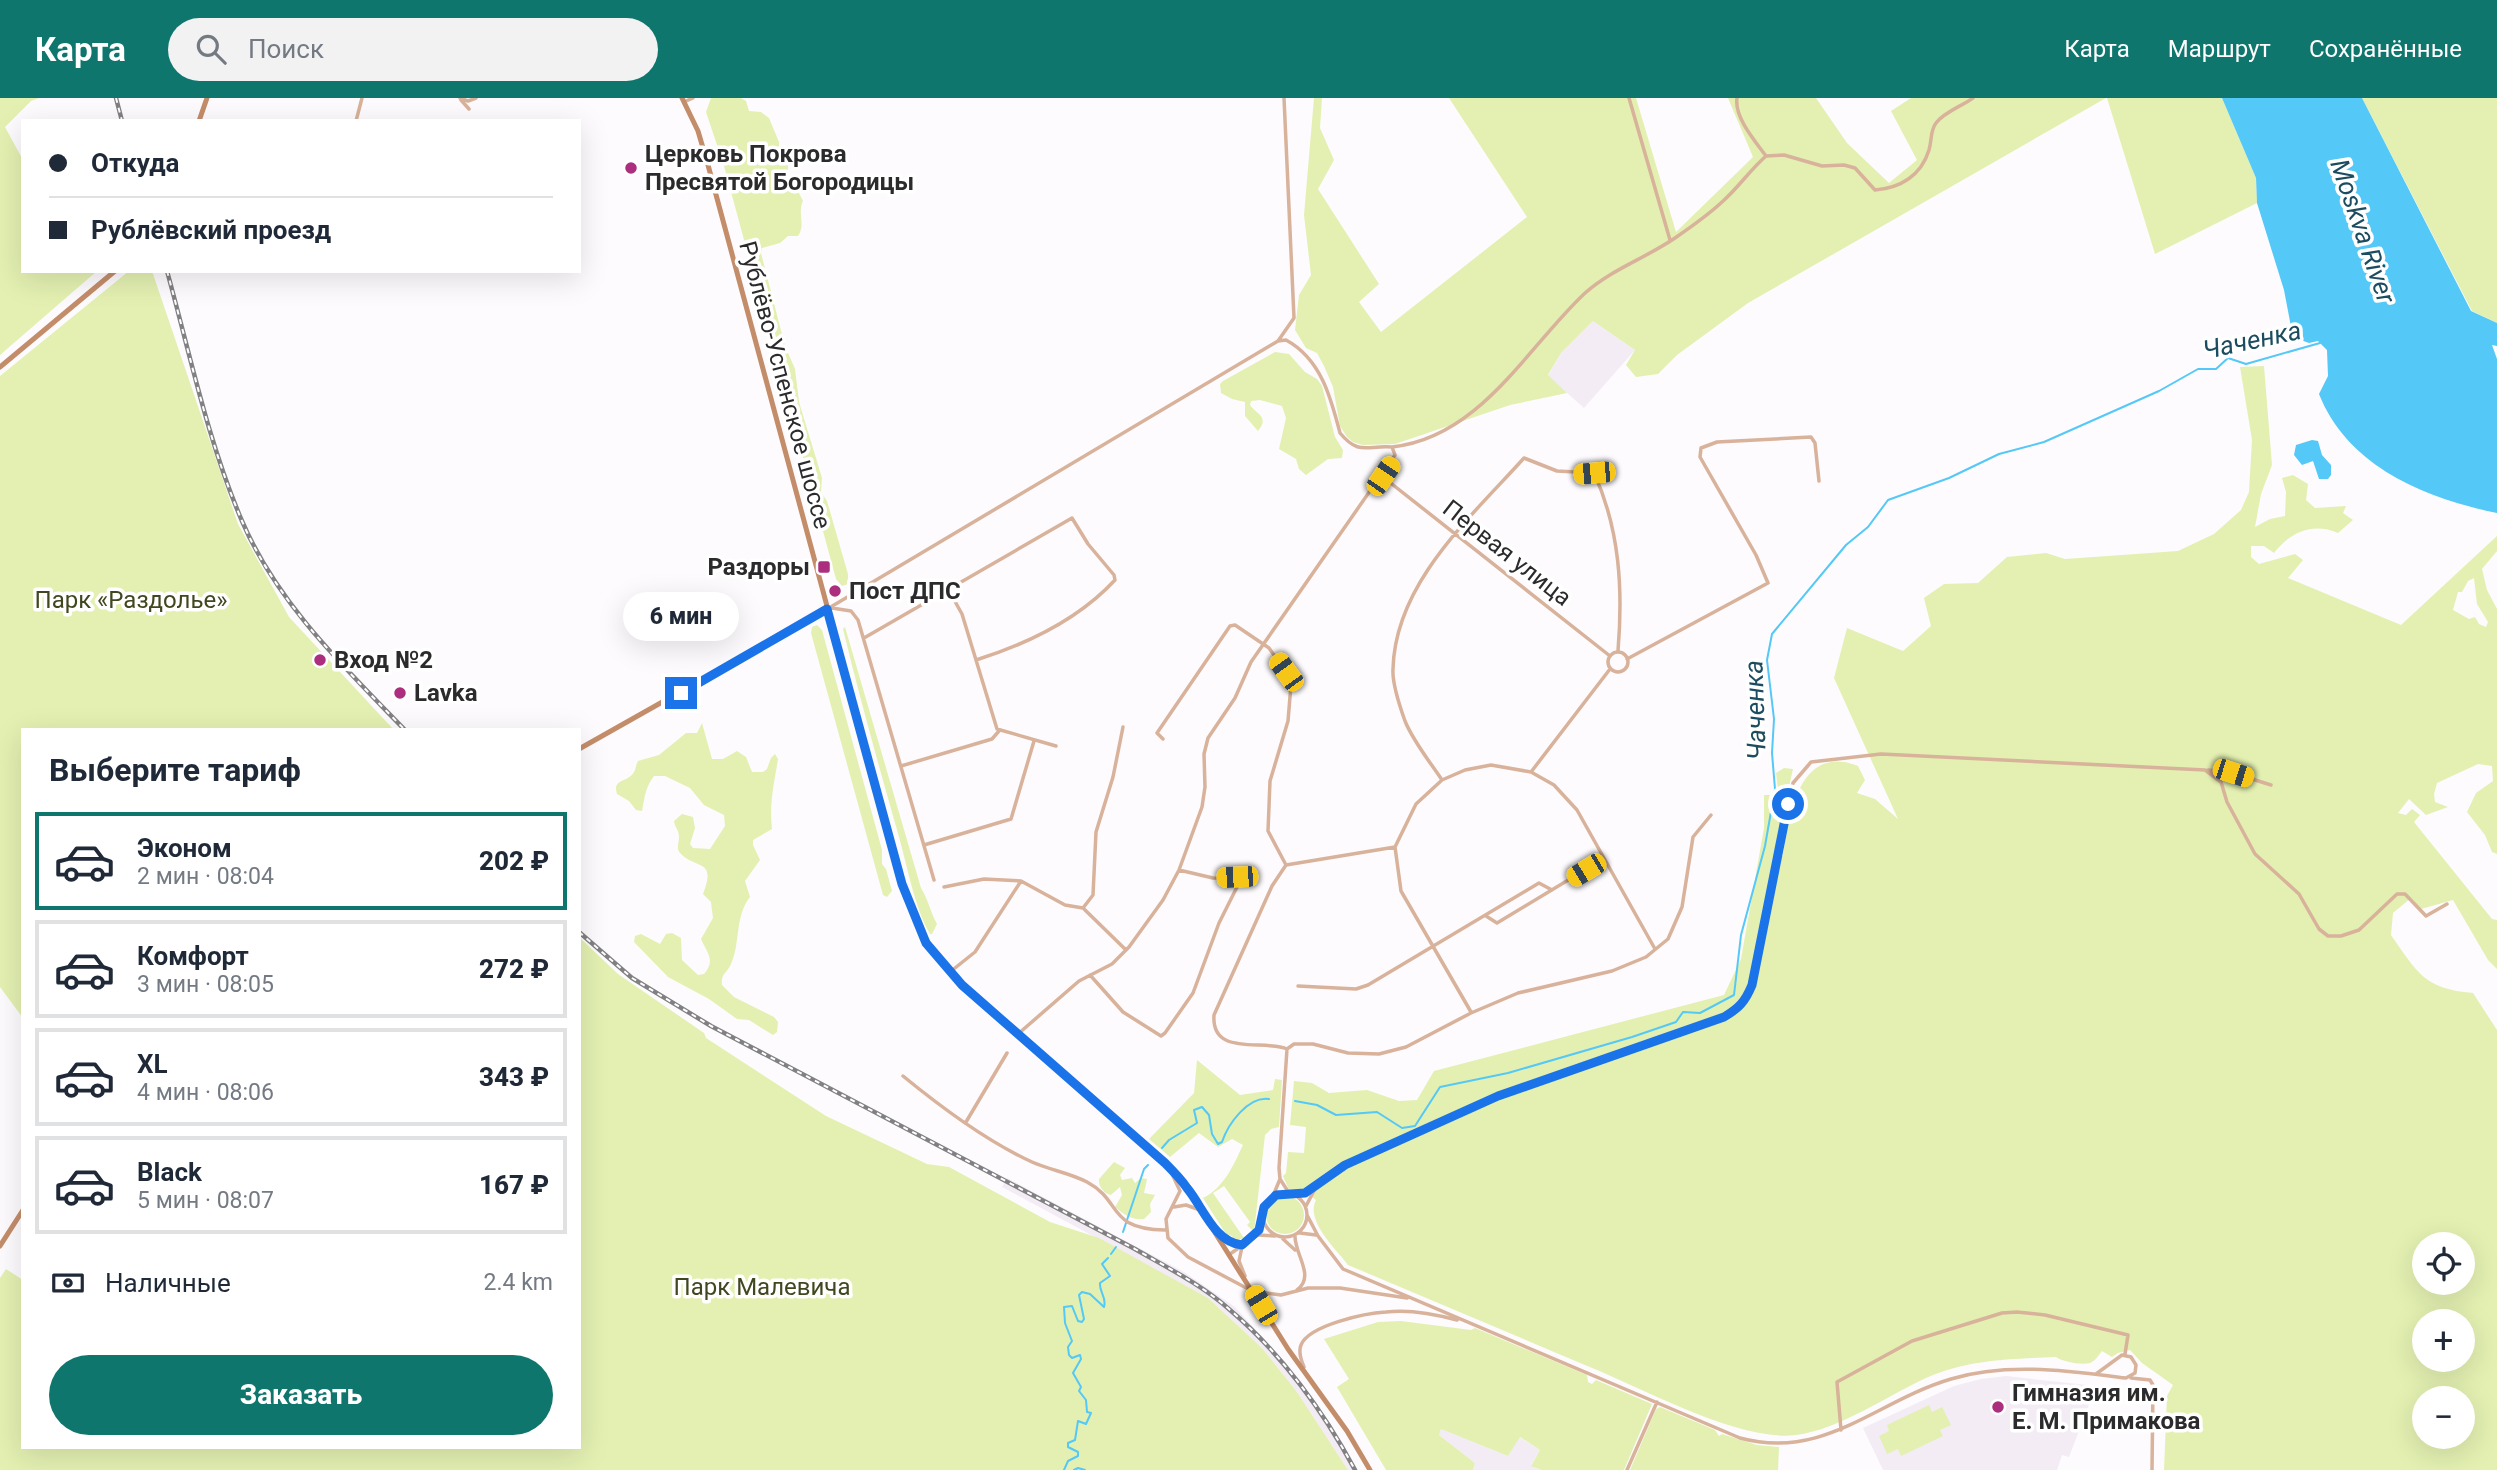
<!DOCTYPE html>
<html lang="ru">
<meta charset="utf-8">
<style>
:root{--surface:#fff;--page:#f2f2f3;--text:#1f2937;--muted:#747a83;--line:#e0e1e3;--accent:#0f766e}
body{margin:0;font-family:Roboto,sans-serif;background:var(--page);color:var(--text);height:100vh;display:flex;flex-direction:column;font-size:26px;white-space:nowrap}
*{box-sizing:border-box;margin:0}
p{font-size:23px;color:var(--muted)}
.icon{flex:none;width:38px;height:38px;fill:none;stroke:currentColor;stroke-width:2;stroke-linecap:round;stroke-linejoin:round}
.map{position:relative;flex:1;overflow:hidden}
.details{position:absolute;left:21px;top:630px;width:560px;height:721px;display:flex;flex-direction:column;background:var(--surface);border-radius:0px;box-shadow:0 7px 28px #0002}
.details>*{flex:none}
.banner{position:absolute;left:21px;top:21px;width:560px;height:154px;border-radius:0px;box-shadow:0 7px 28px #0002;display:grid;align-content:center;height:154px;padding:0 28px;background:var(--surface)}
.buttons{position:absolute;left:2412px;top:1134px;display:grid;gap:14px}
.buttons a{display:grid;place-items:center;width:63px;height:63px;border-radius:50%;background:var(--surface);box-shadow:0 7px 28px #0002;font-size:35px}
.end{position:absolute;width:32px;height:32px;margin:-16px;border:9px solid #1a73e8;background:#fff;box-shadow:0 0 0 4px #fff}
.from{border-radius:50%}
.bubble{position:absolute;height:49px;border-radius:24px;background:var(--surface);box-shadow:0 7px 28px #0002;font-size:23px;font-weight:800;line-height:49px;text-align:center}
.car{position:absolute;width:21px;height:42px;margin:-21px -10px;border-radius:9px;box-shadow:0 0 5px 2px #0007;background:linear-gradient(#f5c518 24%,#345 0 40%,#f5c518 0 76%,#345 0 86%,#f5c518 0)}
.banner b{display:flex;align-items:center;gap:24px;height:66px;font-size:26px}
.banner b+b{border-top:2px solid var(--line)}
.banner i{width:18px;height:18px;background:var(--text)}
ul{padding:0;list-style:none}
li{display:flex;align-items:center;gap:21px;height:98px;margin:0 14px 10px;padding:0 14px;border:4px solid var(--line);border-radius:0px}
li div{flex:1}
li b{display:block;font-size:26px}
li em{font-style:normal;font-weight:800}
li.current{border-color:var(--accent)}
li>.icon{width:63px;height:63px;stroke-width:1.5}
h2{padding:0 28px;font-size:32px;line-height:84px}
.pay{display:flex;align-items:center;gap:18px;height:77px;padding:0 28px;font-size:26px}
.pay p{margin-inline-start:auto}
.cta{display:flex;gap:14px;margin-top:auto;padding:14px 28px}
.cta a{flex:1;height:80px;border-radius:42px;background:var(--accent);color:#fff;font-size:28px;font-weight:800;line-height:80px;text-align:center}
header{display:flex;align-items:center;gap:42px;box-sizing:border-box;height:98px;padding:0 35px;background:var(--accent);color:#fff}
header strong{font-size:33px}
nav{display:flex;gap:38px;margin-inline-start:auto;font-size:24px}
.search{width:490px;height:63px;background:var(--page);display:flex;align-items:center;gap:18px;box-sizing:border-box;padding:0 24px;border-radius:38px;color:var(--muted);font-size:26px}
.map>svg:first-child{display:block}
.built{fill:#f3ecf5}
.green{fill:#e3f0b1;fill-rule:evenodd}
.water{fill:#54c8f6}
.lines{fill:none;stroke-linecap:round;stroke-linejoin:round}
.stream{stroke:#54c8f6;stroke-width:2}
.street{stroke:#d8b29a;stroke-width:3.5}
.secondary{stroke:#c48d6a;stroke-width:5}
.rail-casing{stroke:#818082;stroke-width:4.5}
.rail{stroke:#fff;stroke-width:2;stroke-dasharray:5;stroke-linecap:butt}
.route{stroke:#1a73e8;stroke-width:9}
.poi-dot{fill:#ac2e7e;stroke:#fff;stroke-width:2.5}
.labels{text-anchor:middle;stroke-width:7;stroke-linejoin:round;paint-order:stroke}
.poi-label{font-size:24px;font-weight:bold;fill:#2b2a2c;stroke:#fff;text-anchor:start}
.street-label{font-size:24px;fill:#2b2a2c;stroke:#fff}
.park-label{font-size:24px;fill:#41471f;stroke:#fff}
.water-label{font-size:26px;font-style:italic;fill:#1b4c5f;stroke:#fff}
</style>
<header>
<strong>Карта</strong>
<div class="search"><svg class="icon" aria-label="search" viewBox="0 0 24 24"><circle cx="10" cy="10" r="6"/><path d="M15 15l6 6"/></svg>Поиск</div>
<nav><a>Карта</a><a>Маршрут</a><a>Сохранённые</a></nav>
</header>
<div class="map">
<svg width="2497" height="1372" viewBox="0 0 2497 1372">
<rect width="100%" height="100%" fill="#fdfbfd"/>
<!-- built -->
<path class="built" d="M1593 223 1635 252 1584 310 1548 278 1561 255Z
M1007 1080 1184 1174 1235 1209 1285 1264 1340 1341 1358 1372H1348L1297 1294 1262 1250 1208 1200 1002 1089Z
M2006 1278 2096 1288 2069 1359 2062 1357 2057 1372H1883L1863 1330 1954 1288 1981 1281Z
M1441 1331 1508 1358 1519 1339 1540 1352 1531 1367 1542 1372H1473L1475 1365 1439 1337Z"/>
<!-- green -->
<path class="green" d="M0 0H39L31 3 5 29 23 62V173H97L0 257Z
M711 0H741L746 3 749 13 761 14 769 20 779 44V53L788 66V82L796 89 803 103C797 115 806 127 798 138H788L780 145 762 150 761 155 785 248 795 271 799 304 822 380 821 394 827 403 848 476V486L842 488 836 481 724 68 706 14Z
M1314 0H1322L1320 30 1334 62 1318 91 1379 186 1359 204 1381 234 1527 119 1449 0H1636L1676 134 1753 59 1728 0H1816L1847 45 1889 85 1917 62 1891 13 1911 0H2106L1748 205 1677 257 1658 276 1636 279 1626 267 1635 252 1593 223 1561 255 1548 277 1567 295 1510 307 1395 346 1363 347 1353 344 1347 339 1340 328 1333 289 1324 268 1317 255 1306 250 1295 232 1299 197 1311 177 1304 117Z
M2107 0H2222L2256 80 2257 105 2155 156Z
M2362 0H2497V225L2472 213Z
M129 173H152L238 426 289 519 394 632H23V920L0 889V278Z
M1275 254 1289 256 1305 274 1317 281 1322 288 1335 339 1343 352 1342 360 1328 361 1306 377 1299 371 1296 361 1279 351 1286 320 1282 308 1260 302 1251 303 1250 307C1256 316 1270 318 1258 333L1245 318V304L1232 301 1221 295 1220 286 1223 283Z
M2264 268 2272 367 2261 396 2255 429 2270 421 2285 418 2286 394 2282 380 2293 377 2308 386 2306 402 2315 410 2346 408 2343 415 2353 422 2338 435C2313 424 2290 434 2274 455L2264 448H2251V459L2259 466 2295 456 2303 462 2288 480 2401 527 2497 438V453L2482 471 2487 492 2497 511V756L2492 754 2485 737 2467 714 2476 695 2493 683 2492 668 2478 666 2437 685 2434 696 2435 704 2448 709 2426 717 2409 701 2398 715 2406 717 2412 711 2420 717 2414 724 2492 821 2497 822V871L2488 862 2453 802 2421 811 2411 800 2393 815 2391 837C2417 874 2424 891 2473 895L2497 932V1372H2164L2167 1298 2173 1287 2142 1265 2130 1252 2118 1255 2112 1259 2102 1253C2099 1257 2095 1263 2090 1265 2081 1267 2063 1264 2056 1259 2011 1261 1968 1261 1926 1280 1887 1298 1838 1332 1796 1337 1742 1344 1649 1294 1597 1272 1514 1237 1431 1202 1348 1167 1336 1151 1305 1123 1316 1102L1304 1093 1290 1094 1283 1078 1286 1075 1288 1054 1304 1055 1306 1029 1290 1027 1294 983 1312 985 1329 995 1367 992 1399 1003 1417 1002 1434 973 1724 897 1741 861 1764 730V697H1771L1778 692 1776 675 1784 670 1793 671 1774 756 1783 758C1789 717 1799 645 1858 668L1865 682 1857 695 1875 701 1898 721 1834 580 1847 530 1903 553 1931 528 1924 500 1944 486 1978 485 2007 459 2046 455 2065 461 2178 453 2214 436 2241 412 2249 394 2252 342 2240 269ZM2474 480 2477 506 2488 524 2486 529 2479 526 2475 519 2469 521 2453 512 2458 494H2462L2468 483ZM2424 1146H2462V1185H2424ZM2424 1223H2462V1262H2424ZM2424 1300H2462V1339H2424Z
M817 527 822 532 882 752V766L886 771 892 793 887 799 883 797 811 535 812 529Z
M845 529 921 790C928 801 930 813 937 826L932 836H930C915 811 907 767 899 739 879 669 860 601 843 531Z
M702 625 712 661H723L737 653 746 659 752 674H763L767 671 771 660 775 656 778 661C774 686 769 706 772 731L753 742V747L760 762 745 783 750 799C734 819 741 847 730 868 725 877 721 876 722 887L734 899 774 919 778 924 777 934 773 937 749 922 737 921 709 901 668 879 634 844 635 838 641 836 660 846 666 836 672 835 681 840 682 862 698 877 704 876C716 862 707 855 701 841L713 820 711 804 703 796C717 760 696 772 680 755 676 750 679 745 679 739 679 732 675 730 674 723L682 716 693 719 695 730 690 746 693 750 710 751 725 728 724 717 704 707 690 690 665 678H654C645 690 645 698 642 713L636 712 629 703 617 696C612 680 628 685 634 674 636 671 636 666 638 663L659 657 686 635H697Z
M579 839 618 876 704 935 706 940 826 1018 927 1066 949 1069 1050 1124 1099 1140 1208 1200 1262 1250 1297 1294 1348 1372H0V1180L6 1171 23 1182V1349H579Z
M1197 962 1240 997 1273 992 1275 981 1282 982 1279 1029 1271 1031 1265 1037 1254 1134 1247 1127 1250 1124 1224 1088 1213 1095 1244 1140 1234 1143 1232 1138 1226 1136 1203 1100C1224 1090 1234 1066 1243 1047L1232 1041 1218 1049 1199 1035 1170 1059 1149 1041 1194 995Z
M1114 1064 1125 1070 1120 1077 1122 1082 1132 1080 1135 1085 1141 1080 1147 1081 1144 1095 1155 1097 1150 1106 1151 1114 1144 1121C1133 1123 1123 1116 1115 1109L1122 1097 1120 1089 1111 1097C1104 1096 1098 1088 1099 1081Z
M1266 1117a19 19 0 1 1 38 0a19 19 0 1 1-38 0Z
M1401 1223 1471 1232 1475 1230 1587 1277 1588 1284 1592 1286 1596 1282 1652 1306 1624 1372H1542L1531 1368 1540 1352 1520 1339 1508 1358 1441 1331 1439 1337 1475 1365 1473 1372H1386L1337 1289 1349 1281 1324 1241 1378 1224Z
M1929 1307 1932 1314 1942 1309 1951 1327 1940 1332 1943 1338 1901 1358 1898 1351 1887 1356 1879 1338 1889 1333 1887 1327Z
M1660 1309 1715 1332 1719 1338 1722 1336 1757 1347 1779 1349 1778 1372H1630L1656 1311Z"/>
<!-- water -->
<path class="water" d="M2222 0H2362L2471 213 2497 225V248L2492 247 2497 261V415C2425 400 2348 369 2319 296L2328 278 2327 252 2318 243 2309 245 2298 241 2292 234 2284 192 2257 105 2256 80Z
M2312 342 2318 343 2322 357 2331 367V377L2328 381H2319L2313 363 2302 367 2294 357 2296 347Z"/>
<g class="lines">
<!-- stream -->
<path class="stream" d="M1295 1003 1317 1007 1336 1017 1377 1014 1402 1030 1415 1028 1440 989 1508 975 1632 939 1676 924 1683 914 1700 915 1734 897 1741 837 1765 748 1775 691 1772 655 1774 621 1767 562 1772 536 1846 447 1868 429 1888 402 1949 380 1999 356 2044 344 2159 293 2198 271H2216L2228 260 2246 266 2320 245
M1162 1050 1169 1042 1197 1025 1194 1012 1202 1009 1209 1017 1212 1036 1218 1046 1222 1044C1228 1026 1248 998 1269 1001
M1123 1134 1144 1071 1148 1067
M1111 1156 1116 1149
M1064 1372 1068 1363 1078 1358V1354L1068 1349V1345L1075 1342 1078 1323 1086 1326 1091 1315 1087 1314 1086 1302 1079 1293 1081 1289 1073 1275 1081 1261 1080 1257 1072 1260 1069 1257 1068 1249 1072 1243 1065 1225 1064 1209 1072 1208 1078 1223 1082 1224 1084 1221 1079 1197 1082 1194 1090 1196 1104 1209C1107 1199 1099 1194 1100 1185L1110 1178 1102 1166 1108 1160
M1074 1372 1078 1370 1085 1372"/>
<!-- street -->
<path class="street" d="M460 0 468 3 476 0
M1629 0 1670 142
M461 2 469 11
M684 4 693 0
M356 23 362 0
M1766 58 1784 57 1822 68 1844 67 1855 70 1875 92C1900 90 1921 78 1929 52 1932 42 1930 33 1936 25 1944 14 1962 8 1973 0
M1392 349C1479 340 1526 251 1584 196 1610 172 1646 160 1675 140 1691 129 1708 117 1722 104 1738 90 1750 72 1766 58 1755 43 1734 19 1737 0
M1383 379 1610 558
M948 491 962 516 997 631 1056 648
M829 510 1278 243 1294 220 1284 0
M832 510 851 513 858 522 934 782
M864 540 1072 420 1088 446 1114 477 1115 482C1078 522 1027 546 976 562
M1608 564a10 10 0 1 1 20 0a10 10 0 1 1-20 0Z
M1627 561 1768 485 1756 457 1700 359 1701 350 1717 344 1811 339 1815 345 1819 383
M1163 641 1157 635 1230 528 1235 527 1269 550 1286 574 1291 587 1288 623 1270 683 1268 733 1286 767
M901 668 992 641 999 633
M2208 672 2233 675 2271 687
M1531 674 1610 571
M1442 682C1430 664 1413 643 1405 623 1400 609 1392 585 1393 571 1395 485 1471 419 1524 360L1557 373 1594 375C1620 432 1623 492 1618 553
M924 747 1011 721 1034 643
M944 789 984 781 1021 783 1065 807 1083 810 1126 852
M1083 810 1093 797 1096 734 1113 679 1123 629
M1486 818 1497 825 1603 761
M950 874 975 854 1021 783
M1090 877 1123 914 1161 938 1165 935 1193 895 1219 825 1241 781 1213 780 1179 772
M1298 888 1356 891 1368 887 1539 785 1552 792
M1471 914 1401 793 1395 749 1416 706 1442 682 1465 672 1491 667 1531 674 1554 687 1577 712 1655 851
M1018 936 1079 883 1112 866 1129 849 1163 802 1179 772 1202 709 1205 689 1204 656 1208 640 1235 600 1251 564 1395 357 1392 349C1367 347 1359 358 1340 335 1331 300 1321 261 1286 242L1278 243
M1287 951C1263 941 1211 959 1214 917L1272 788 1286 767 1395 749
M903 978C942 1010 986 1043 1032 1064 1050 1072 1070 1075 1087 1084 1123 1103 1106 1131 1165 1132
M966 1024 1007 955
M1172 1076 1180 1093 1166 1121 1168 1140 1188 1159 1252 1193 1281 1197 1308 1190H1340L1407 1200
M1263 1117a22 22 0 1 1 44 0a22 22 0 1 1-44 0Z
M1289 1095 1280 1081 1279 1070 1287 951 1294 946H1313L1348 955 1379 956 1406 949 1471 915 1518 895 1612 873 1646 859 1668 841 1682 809 1693 739 1711 717
M1293 1097 1305 1095 1345 1067 1498 998 1724 919C1740 910 1745 904 1752 887L1793 685 1811 664 1881 656 2205 672 2221 684 2227 704 2255 756 2299 796 2319 831 2328 838H2341L2359 832 2397 796H2405L2426 818 2447 806
M1273 1098 1280 1081
M1306 1108 1317 1087
M1174 1109 1186 1107 1200 1112
M1307 1117 1318 1138 1343 1171 1740 1340C1824 1363 1876 1303 1951 1281 2007 1264 2069 1273 2126 1280L2135 1275 2136 1267 2131 1259 2122 1257 2096 1276
M1213 1128 1227 1142 1240 1147
M1300 1135 1316 1137
M1258 1137 1275 1138
M1295 1137C1294 1156 1316 1178 1297 1192
M1283 1141 1295 1152
M1242 1149 1239 1163 1245 1178
M1230 1156 1256 1138 1262 1123
M1304 1269C1301 1262 1298 1254 1301 1247 1309 1227 1366 1215 1386 1214 1410 1211 1435 1216 1457 1222
M2131 1280 2150 1282 2153 1287 2152 1372
M1841 1332 1837 1284 1912 1243 2002 1215 2017 1214 2045 1217 2128 1237 2125 1256
M1627 1372 1657 1304"/>
<!-- secondary -->
<path class="secondary" d="M682 0 698 33 708 67 902 786C916 829 930 854 962 887L1158 1058 1187 1090 1288 1251 1347 1333 1370 1372
M199 23 207 0
M0 269 115 173
M579 651 827 511
M0 1148 23 1112"/>
<!-- rail casing -->
<g class="rail-casing">
<path id="rail" d="M116 0 122 23
M167 173C190 256 208 344 242 423 277 505 344 569 405 632
M579 834 632 880 711 928 1135 1151C1168 1170 1202 1187 1230 1212 1281 1255 1324 1314 1355 1372"/>
</g>
<!-- rail -->
<use href="#rail" class="rail"/>
</g>
<g class="lines">
<!-- route -->
<path class="route" d="M681 595 827 511 902 786 926 845 962 887 1165 1065C1173 1073 1181 1081 1187 1090 1203 1109 1214 1144 1242 1147L1259 1132 1264 1109 1276 1097 1305 1095 1345 1067 1498 998 1724 919C1739 910 1745 904 1752 887L1788 706"/>
</g>
<!-- markers -->
<g class="poi-dot">
<circle cx="631" cy="70" r="7"/>
<rect x="817" y="462" width="14" height="14" rx="3.5"/>
<circle cx="835" cy="493" r="7"/>
<circle cx="320" cy="562" r="7"/>
<circle cx="400" cy="595" r="7"/>
<circle cx="1998" cy="1309" r="7"/>
</g>
<g class="labels">
<!-- poi labels -->
<g class="poi-label">
<text x="645" y="64">Церковь Покрова<tspan x="645" dy="28">Пресвятой Богородицы</tspan></text>
<text x="810" y="477" text-anchor="end">Раздоры</text>
<text x="849" y="501">Пост ДПС</text>
<text x="334" y="570">Вход №2</text>
<text x="414" y="603">Lavka</text>
<text x="2012" y="1303">Гимназия им.<tspan x="2012" dy="28">Е. М. Примакова</tspan></text>
</g>
<!-- street labels -->
<g class="street-label">
<text transform="translate(785 287) rotate(75)" y="8">Рублёво-Успенское шоссе</text>
<text transform="translate(1507 455) rotate(38)" y="8">Первая улица</text>
</g>
<!-- park labels -->
<g class="park-label">
<text x="131" y="510">Парк «Раздолье»</text>
<text x="762" y="1197">Парк Малевича</text>
</g>
<!-- water labels -->
<g class="water-label">
<text transform="translate(2363 133) rotate(71)" y="9">Moskva River</text>
<text transform="translate(2252 242) rotate(-12)" y="9">Чаченка</text>
<text transform="translate(1755 612) rotate(-92)" y="9">Чаченка</text>
</g>
</g>
</svg>
<div class="buttons">
<a><svg class="icon" aria-label="locate" viewBox="0 0 24 24"><circle cx="12" cy="12" r="6"/><path d="M12 2v4M12 18v4M2 12h4M18 12h4"/></svg></a>
<a>+</a>
<a>−</a>
</div>
<i class="end from" style="left:1788px;top:706px"></i>
<i class="end" style="left:681px;top:595px"></i>
<div class="bubble" style="left:623px;top:494px;width:116px">6 мин</div>
<i class="car" style="left:1594px;top:375px;rotate:265deg"></i>
<i class="car" style="left:1383px;top:378px;rotate:34deg"></i>
<i class="car" style="left:1286px;top:574px;rotate:324deg"></i>
<i class="car" style="left:2233px;top:675px;rotate:108deg"></i>
<i class="car" style="left:1586px;top:772px;rotate:239deg"></i>
<i class="car" style="left:1237px;top:779px;rotate:268deg"></i>
<i class="car" style="left:1261px;top:1207px;rotate:329deg"></i>
<div class="banner">
<b><i class="from"></i>Откуда</b>
<b><i></i>Рублёвский проезд</b>
</div>
<section class="details">
<h2>Выберите тариф</h2>
<ul>
<li class="current"><svg class="icon" aria-label="car" viewBox="0 0 24 24"><path d="M5 17H2v-5l4-1 3-4h7l3 4 3 1v5h-3M9 17h6M6 11h13"/><circle cx="7" cy="17" r="2"/><circle cx="17" cy="17" r="2"/></svg><div><b>Эконом</b><p>2 мин · 08:04</p></div><em>202 ₽</em></li>
<li><svg class="icon" aria-label="car" viewBox="0 0 24 24"><path d="M5 17H2v-5l4-1 3-4h7l3 4 3 1v5h-3M9 17h6M6 11h13"/><circle cx="7" cy="17" r="2"/><circle cx="17" cy="17" r="2"/></svg><div><b>Комфорт</b><p>3 мин · 08:05</p></div><em>272 ₽</em></li>
<li><svg class="icon" aria-label="car" viewBox="0 0 24 24"><path d="M5 17H2v-5l4-1 3-4h7l3 4 3 1v5h-3M9 17h6M6 11h13"/><circle cx="7" cy="17" r="2"/><circle cx="17" cy="17" r="2"/></svg><div><b>XL</b><p>4 мин · 08:06</p></div><em>343 ₽</em></li>
<li><svg class="icon" aria-label="car" viewBox="0 0 24 24"><path d="M5 17H2v-5l4-1 3-4h7l3 4 3 1v5h-3M9 17h6M6 11h13"/><circle cx="7" cy="17" r="2"/><circle cx="17" cy="17" r="2"/></svg><div><b>Black</b><p>5 мин · 08:07</p></div><em>167 ₽</em></li>
</ul>
<div class="pay"><svg class="icon" aria-label="cash" viewBox="0 0 24 24"><path d="M3 7h18v10H3z"/><circle cx="12" cy="12" r="2"/></svg>Наличные<p>2.4 km</p></div>
<div class="cta"><a>Заказать</a></div>
</section>
</div>
